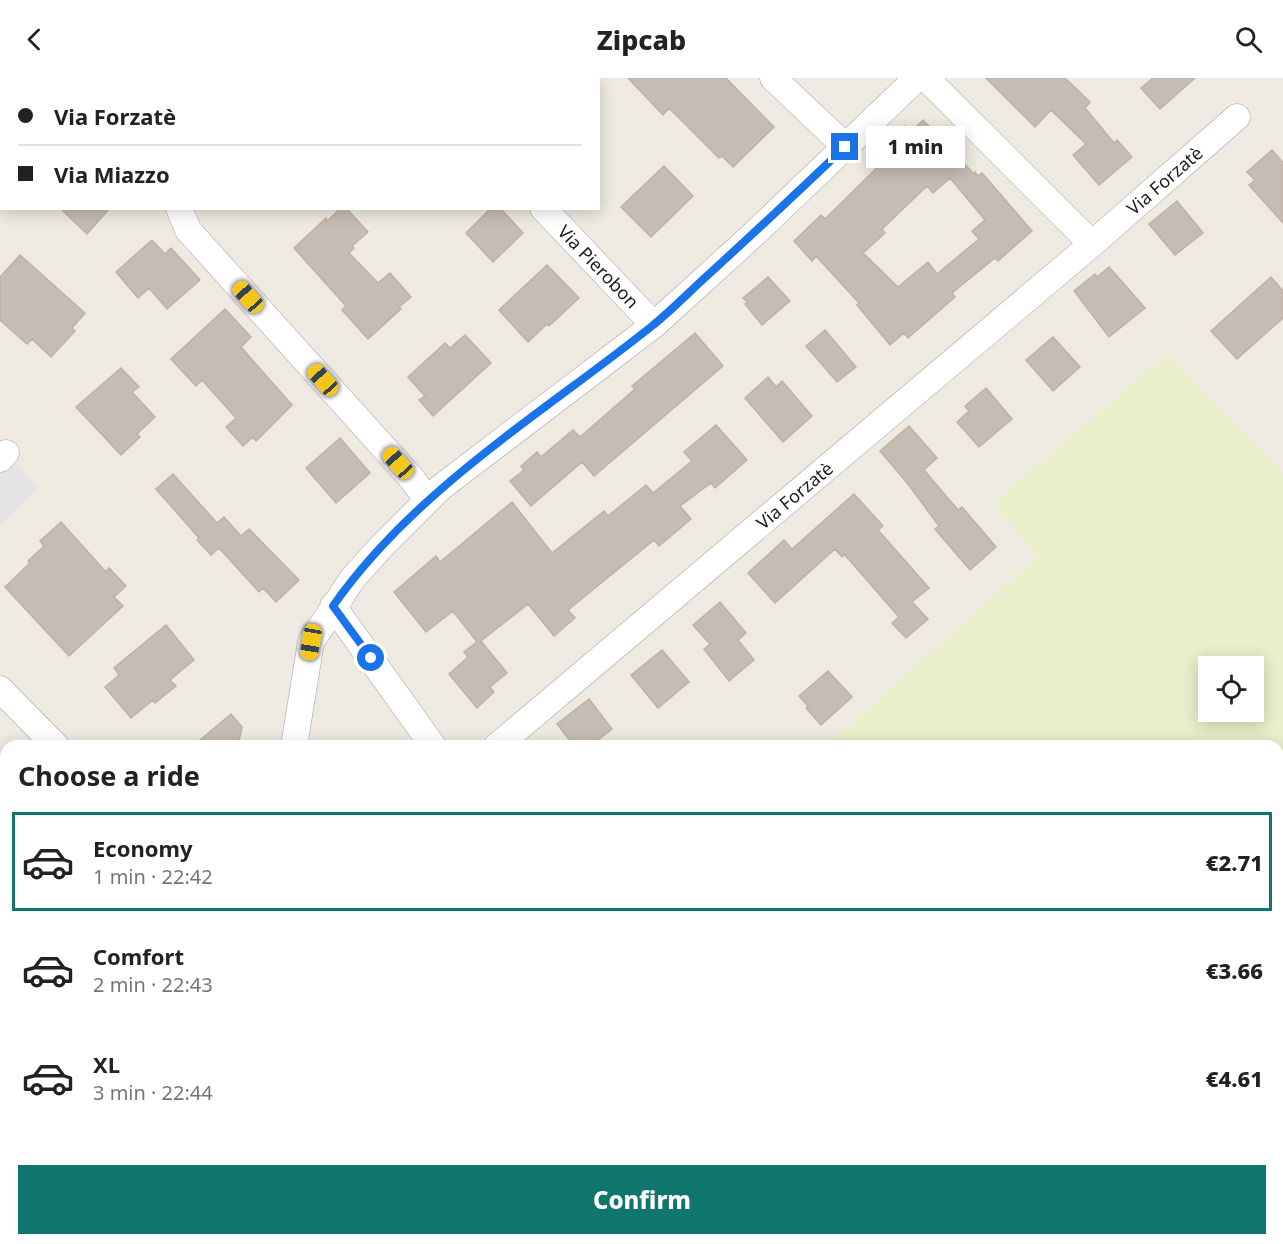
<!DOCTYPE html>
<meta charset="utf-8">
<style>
:root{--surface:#fff;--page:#f6f6f6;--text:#222;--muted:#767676;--line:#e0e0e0;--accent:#0f766e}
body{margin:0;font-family:"Noto Sans",sans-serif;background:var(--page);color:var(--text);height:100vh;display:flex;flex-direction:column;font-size:22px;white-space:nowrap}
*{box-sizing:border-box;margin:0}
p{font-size:20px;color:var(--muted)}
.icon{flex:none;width:33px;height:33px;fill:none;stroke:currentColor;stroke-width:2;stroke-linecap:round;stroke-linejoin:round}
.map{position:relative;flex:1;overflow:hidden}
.details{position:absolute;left:0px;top:662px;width:1284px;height:506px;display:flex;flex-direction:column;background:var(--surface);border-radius:18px 18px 0 0;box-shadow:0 3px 15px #0003}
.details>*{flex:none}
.guide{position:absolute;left:0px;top:0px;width:600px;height:132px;box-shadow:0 3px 15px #0003;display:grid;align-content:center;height:132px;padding:0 18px;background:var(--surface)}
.tools{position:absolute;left:1198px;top:578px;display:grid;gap:12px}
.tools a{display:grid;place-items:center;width:66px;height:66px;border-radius:0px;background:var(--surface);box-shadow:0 3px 15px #0003;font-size:30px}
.end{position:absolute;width:27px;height:27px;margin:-14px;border:8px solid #1a73e8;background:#fff;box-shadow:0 0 0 3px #fff}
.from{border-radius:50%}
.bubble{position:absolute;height:42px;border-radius:0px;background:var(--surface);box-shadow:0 3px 15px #0003;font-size:20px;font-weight:800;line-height:42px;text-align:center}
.car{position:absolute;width:18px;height:36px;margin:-18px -9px;border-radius:8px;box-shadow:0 0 4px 2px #0007;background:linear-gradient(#f5c518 24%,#345 0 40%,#f5c518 0 76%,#345 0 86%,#f5c518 0)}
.guide b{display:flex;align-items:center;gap:21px;height:57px;font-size:22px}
.guide b+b{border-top:2px solid var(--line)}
.guide i{width:15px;height:15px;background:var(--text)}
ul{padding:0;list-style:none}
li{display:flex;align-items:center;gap:18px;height:99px;margin:0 12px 9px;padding:0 6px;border:3px solid transparent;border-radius:0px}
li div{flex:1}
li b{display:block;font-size:22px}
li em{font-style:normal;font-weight:800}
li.on{border-color:var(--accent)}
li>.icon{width:54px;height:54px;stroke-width:1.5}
h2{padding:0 18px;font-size:27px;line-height:72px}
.action{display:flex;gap:12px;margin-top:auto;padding:12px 18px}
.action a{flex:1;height:69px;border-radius:0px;background:var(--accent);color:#fff;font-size:24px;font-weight:800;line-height:69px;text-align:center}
header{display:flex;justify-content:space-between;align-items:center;height:78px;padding:0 18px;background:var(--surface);font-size:27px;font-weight:800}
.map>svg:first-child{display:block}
.farmland{fill:#e9eecb;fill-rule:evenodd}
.park{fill:#bbfbc3}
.parking{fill:#e4e4e4}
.plaza{fill:#d6d5e3}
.building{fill:#c5bcb4;stroke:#bfb1a3;stroke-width:1.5;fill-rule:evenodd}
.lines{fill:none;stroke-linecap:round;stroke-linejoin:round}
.minor-casing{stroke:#a3a3a3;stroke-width:27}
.secondary-casing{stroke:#627401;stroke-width:34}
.minor{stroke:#fff;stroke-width:26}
.secondary{stroke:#f4fbb1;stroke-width:33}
.route{stroke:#1a73e8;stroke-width:8}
.labels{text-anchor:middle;stroke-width:4.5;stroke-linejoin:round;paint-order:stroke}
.street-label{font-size:18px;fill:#1c1c1c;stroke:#fff}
</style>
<header><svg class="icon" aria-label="back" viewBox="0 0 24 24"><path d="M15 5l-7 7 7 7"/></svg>Zipcab<svg class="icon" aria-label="search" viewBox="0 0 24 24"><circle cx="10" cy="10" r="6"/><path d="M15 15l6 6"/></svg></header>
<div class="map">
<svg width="1283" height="1166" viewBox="0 0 1283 1166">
<rect width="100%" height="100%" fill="#eeeae1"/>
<!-- farmland -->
<path class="farmland" d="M1167 276 1283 395V827L1278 823V668L827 667 1037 479 993 425ZM1209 588H1254V633H1209Z"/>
<!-- park -->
<path class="park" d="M835 1161H1197L1196 1166H833Z"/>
<!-- parking -->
<path class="parking" d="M6 375 38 409 0 447V381Z"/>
<!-- plaza -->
<path class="plaza" d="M927 1161H1005L1002 1166H929Z"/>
<!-- building -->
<path class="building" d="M628 0H726L774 49 733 89 722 78 719 80 669 30 663 37Z
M986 0H1065L1090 24 1085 30 1114 65 1117 62 1132 79 1099 107 1073 77 1086 66 1051 32 1035 49Z
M1153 0H1195L1160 31 1141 10Z
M923 42 974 96 975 94 978 98 982 95 1032 153 998 183 995 180 952 215 955 219 908 260 904 255 890 267 857 227 859 225 816 178 812 183 794 163 821 137 825 141 894 73 886 65 905 48 911 54ZM950 100 985 142 972 153 979 161 937 196 928 184 898 209 863 175 885 155 882 151 927 108 933 115Z
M1272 72 1283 85V145L1249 107 1255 102 1247 94Z
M664 88 693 118 651 159 621 129Z
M1177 123 1203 155 1175 177 1149 146Z
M60 130H110L87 156Z
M341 130H346L368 154 352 168 354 170 349 175 378 205 390 195 411 219 399 229 401 231 368 261 342 232 346 228 294 170 326 140 327 143Z
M491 130H500L523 155 493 184 466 155Z
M152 162 165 176 171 170 200 202 167 231 149 210 138 220 116 194Z
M20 177 85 235 72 250 75 253 51 279 32 261 27 266 0 242V199Z
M547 187 579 220 549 248 547 246 528 264 499 232Z
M1109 189 1145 230 1109 259 1074 213 1095 196 1097 199Z
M768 199 790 223 762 247 745 226 747 224 743 220Z
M1271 199 1283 213V240L1237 281 1211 253Z
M225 231 251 259 241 269 292 327 256 363 253 359 243 368 226 349 236 340 202 302 196 308 171 281Z
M825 252 856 289 837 304 806 268Z
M695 255 723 288 594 398 582 384 531 428 510 403 524 392 521 388 537 374 541 379 573 352 580 359 635 311 632 308Z
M465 257 491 285 433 338 419 322 425 318 408 299 445 265 450 270Z
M1053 259 1080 289 1053 313 1026 282Z
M121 290 139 309 132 314 155 339 137 356 140 359 121 377 76 329Z
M768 299 776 309 782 303 812 338 783 364 745 320Z
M986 310 1012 341 979 369 957 344 969 333 965 328Z
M716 347 747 382 715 410 711 405 680 428 691 441 659 468 654 462 568 532 575 540 554 558 528 526 481 563 507 595 490 609 494 614 477 630 449 596 468 579 464 574 477 564 453 533 426 554 394 514 436 478 440 484 512 424 552 475 604 433 608 438 646 407 653 415 692 383 684 374Z
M909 348 937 380 924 392 958 432 962 429 996 469 970 492 935 451 939 448 908 406 880 373Z
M340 360 370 395 336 425 306 390Z
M173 396 217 445 224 439 241 458 249 451 299 502 276 524 263 510 259 514 219 470 211 477 197 462 199 460 156 411Z
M854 416 883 448 878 452 929 510 912 524 928 541 906 560 892 545 899 539 844 476 842 479 835 471 775 525 748 495 784 462 792 471Z
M61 444 106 494 109 490 126 508 114 519 123 528 69 578 5 509 30 485 28 483 44 468 40 463Z
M720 524 746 555 738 562 754 582 729 603 704 571 710 566 693 547Z
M166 547 194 582 170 602 176 608 155 625 153 622 131 640 105 609 119 597 114 590Z
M662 572 689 604 658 630 631 597Z
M828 593 852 619 821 647 806 630 808 628 799 618Z
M589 621 612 651 590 668H574L557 646Z
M231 636 242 649 238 668H193Z"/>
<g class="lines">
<!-- minor casing -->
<g class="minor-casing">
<path id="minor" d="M418 0 419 2
M773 0 845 68
M926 0 1092 166
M298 2 300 0
M179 130 188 152 413 402 427 422
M543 130 654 247
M0 381 6 375
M333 528 433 668
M0 611 56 668
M294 668 311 564 353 500 382 468 440 410 654 247 755 155 917 0
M497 668 1092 166 1237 39
M623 1161 630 1166"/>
</g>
<!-- secondary casing -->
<g class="secondary-casing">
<path id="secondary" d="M1278 988H1283
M0 1034H6"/>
</g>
<!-- minor -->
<use href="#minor" class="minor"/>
<!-- secondary -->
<use href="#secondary" class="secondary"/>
</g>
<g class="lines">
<!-- route -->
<path class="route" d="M371 580 333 528C415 411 542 336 652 248 672 232 690 213 709 196 755 154 800 112 845 69"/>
</g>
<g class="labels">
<!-- street labels -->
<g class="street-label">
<text transform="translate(1165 103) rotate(-41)" y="6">Via Forzatè</text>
<text transform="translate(598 189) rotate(46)" y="6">Via Pierobon</text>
<text transform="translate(795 418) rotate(-40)" y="6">Via Forzatè</text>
</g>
</g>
</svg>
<div class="tools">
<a><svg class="icon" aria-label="locate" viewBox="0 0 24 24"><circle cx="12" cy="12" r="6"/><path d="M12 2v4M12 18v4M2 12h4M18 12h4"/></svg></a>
</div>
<i class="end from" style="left:371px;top:580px"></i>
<i class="end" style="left:845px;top:69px"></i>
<div class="bubble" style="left:866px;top:48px;width:99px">1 min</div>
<i class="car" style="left:248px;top:219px;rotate:318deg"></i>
<i class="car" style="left:323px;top:302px;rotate:318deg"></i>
<i class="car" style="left:398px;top:385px;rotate:318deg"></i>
<i class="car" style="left:311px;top:564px;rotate:190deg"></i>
<div class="guide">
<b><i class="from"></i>Via Forzatè</b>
<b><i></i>Via Miazzo</b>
</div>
<section class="details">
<h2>Choose a ride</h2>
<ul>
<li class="on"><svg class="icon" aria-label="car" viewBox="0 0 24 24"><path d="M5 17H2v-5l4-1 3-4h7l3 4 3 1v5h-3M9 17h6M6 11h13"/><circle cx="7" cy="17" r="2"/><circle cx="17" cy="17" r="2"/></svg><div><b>Economy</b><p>1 min · 22:42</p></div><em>€2.71</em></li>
<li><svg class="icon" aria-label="car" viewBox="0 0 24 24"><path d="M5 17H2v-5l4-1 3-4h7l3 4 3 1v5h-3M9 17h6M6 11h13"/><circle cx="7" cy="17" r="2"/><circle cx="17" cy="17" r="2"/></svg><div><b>Comfort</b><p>2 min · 22:43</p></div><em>€3.66</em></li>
<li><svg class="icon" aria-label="car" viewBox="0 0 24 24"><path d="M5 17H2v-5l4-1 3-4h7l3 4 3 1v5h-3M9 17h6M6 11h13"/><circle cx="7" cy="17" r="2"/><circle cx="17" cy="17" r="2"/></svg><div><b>XL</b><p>3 min · 22:44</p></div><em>€4.61</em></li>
</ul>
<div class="action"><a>Confirm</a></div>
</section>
</div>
